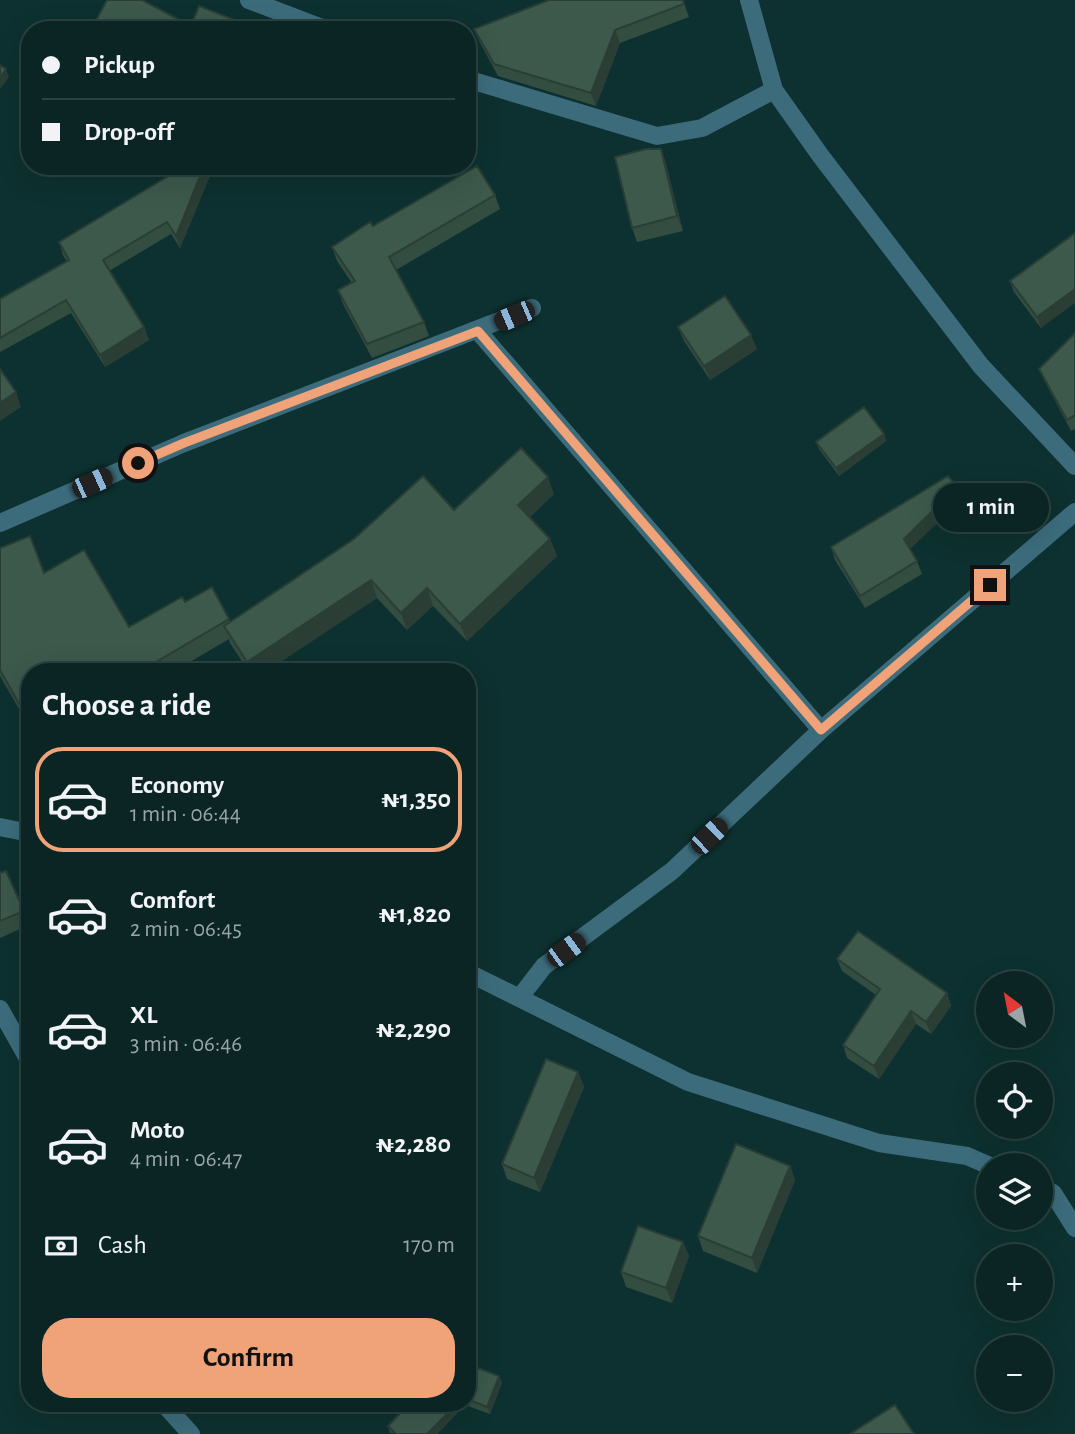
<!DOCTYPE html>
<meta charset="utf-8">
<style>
:root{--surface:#0a2524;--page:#183131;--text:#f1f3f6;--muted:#99a5a6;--line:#2a4241;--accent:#f0a378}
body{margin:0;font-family:"Alegreya Sans",sans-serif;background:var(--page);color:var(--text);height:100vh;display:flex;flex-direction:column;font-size:26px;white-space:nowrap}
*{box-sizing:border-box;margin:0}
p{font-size:23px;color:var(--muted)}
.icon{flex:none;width:38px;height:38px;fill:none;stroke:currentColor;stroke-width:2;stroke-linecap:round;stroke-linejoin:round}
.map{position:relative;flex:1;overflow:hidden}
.drawer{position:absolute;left:21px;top:663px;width:455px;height:749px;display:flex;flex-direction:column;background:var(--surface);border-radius:28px;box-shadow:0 7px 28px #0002,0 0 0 2px var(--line)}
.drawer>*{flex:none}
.banner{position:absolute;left:21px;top:21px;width:455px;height:154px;border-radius:28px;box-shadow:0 7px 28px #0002,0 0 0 2px var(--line);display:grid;align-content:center;height:154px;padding:0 21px;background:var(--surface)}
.needle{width:46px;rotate:328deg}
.controls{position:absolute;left:976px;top:971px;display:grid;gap:14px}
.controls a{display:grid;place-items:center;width:77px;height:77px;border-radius:50%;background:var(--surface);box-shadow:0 7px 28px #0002,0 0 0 2px var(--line);font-size:35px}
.end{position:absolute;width:32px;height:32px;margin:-16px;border:9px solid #f0a378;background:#111;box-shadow:0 0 0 4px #111}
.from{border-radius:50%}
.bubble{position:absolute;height:49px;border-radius:24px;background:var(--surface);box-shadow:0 7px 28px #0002,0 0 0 2px var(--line);font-size:23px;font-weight:700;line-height:49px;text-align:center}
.car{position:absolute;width:21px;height:42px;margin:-21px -10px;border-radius:9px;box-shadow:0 0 5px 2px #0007;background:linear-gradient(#222 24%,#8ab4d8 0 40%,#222 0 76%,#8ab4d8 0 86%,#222 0)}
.banner b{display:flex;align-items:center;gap:24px;height:66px;font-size:26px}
.banner b+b{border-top:2px solid var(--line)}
.banner i{width:18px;height:18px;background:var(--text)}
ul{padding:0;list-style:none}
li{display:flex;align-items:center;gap:21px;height:105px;margin:0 14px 10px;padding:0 7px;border:4px solid transparent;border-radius:28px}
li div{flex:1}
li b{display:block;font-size:26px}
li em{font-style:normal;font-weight:700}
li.on{border-color:var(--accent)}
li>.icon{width:63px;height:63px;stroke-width:1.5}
h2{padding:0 21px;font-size:32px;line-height:84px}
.pay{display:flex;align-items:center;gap:18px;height:77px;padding:0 21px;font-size:26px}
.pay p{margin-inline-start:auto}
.button{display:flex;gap:14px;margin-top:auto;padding:14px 21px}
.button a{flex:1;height:80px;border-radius:28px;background:var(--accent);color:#111;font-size:28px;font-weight:700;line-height:80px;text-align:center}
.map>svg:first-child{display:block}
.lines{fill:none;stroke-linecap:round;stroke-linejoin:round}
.street{stroke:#3c6c7c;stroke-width:18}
.wall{fill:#344d41}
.shaded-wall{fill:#2a3e35}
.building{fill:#3c594c;stroke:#2a3e35;stroke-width:2}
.route{stroke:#f0a378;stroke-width:9}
</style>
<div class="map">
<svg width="1075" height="1434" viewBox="0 0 1075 1434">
<rect width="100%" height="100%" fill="#0d3130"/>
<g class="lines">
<!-- street -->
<path class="street" d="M249 0 327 30
M749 0 774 90 820 155 981 366 1075 466
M467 79 657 136 702 128 774 90
M478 331 821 730
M0 523 184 443 532 308
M0 827 30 833
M467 972 688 1082 879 1143 967 1156 990 1166
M520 997 544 966 672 871 821 730 1075 512
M0 1009 30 1062
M1041 1188 1053 1193 1075 1228
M164 1404 191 1434"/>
</g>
<!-- wall -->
<path class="wall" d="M683 0 689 17 620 43 596 106 498 76 479 41 474 29Z
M661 149 666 164 683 231 637 242 632 228Z
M185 166H214L180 248 171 234 109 271 144 327 149 340 105 367 71 313 0 352V299L67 262 63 255 59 242Z
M495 195 500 209 396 270 424 322 429 336 372 358 343 304 338 290 352 283 337 261 332 247 373 226Z
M1075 233 1041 328 1014 292 1010 281Z
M678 327 757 349 710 380 684 341Z
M1075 333V429L1071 431 1044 380 1039 369Z
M884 434 886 441 839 476 819 449 816 442Z
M957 487 961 500 910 549 917 561 922 574 865 608 835 560 831 547Z
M554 494 530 517 550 539 557 556 467 641 433 606 407 630 377 598 265 672H249L230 643 229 639 173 672H30V740L26 735 20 718 23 716 0 676V548L44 573 129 627 185 602 212 587 230 622 454 510Z
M0 873 24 911 29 925 0 938Z
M837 959 947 993 951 1006 931 1034 916 1024 879 1079 847 1058 843 1045 876 995 842 971Z
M578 1072 584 1087 540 1192 507 1179 502 1164Z
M790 1166 795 1180 757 1273 703 1251 698 1236Z
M683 1242 689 1256 672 1303 626 1287 621 1272Z
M467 1364 499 1376 502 1383 490 1414 465 1405 437 1434 390 1433 388 1426 409 1404H467Z"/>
<!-- shaded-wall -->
<path class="shaded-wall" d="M615 30 620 43 596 106 591 93Z
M6 69 9 77 0 89V78Z
M661 149 666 164 683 231 677 216Z
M204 166H214L180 248 176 236Z
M1075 289V303L1041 328 1037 317Z
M144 327 149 340 105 367 100 355Z
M751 335 757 349 710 380 704 366Z
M16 392 21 407 0 421V403Z
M884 434 886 441 839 476 836 468Z
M548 477 554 494 524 522 518 505Z
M957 487 961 500 908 551 904 539Z
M550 539 557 556 467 641 460 624Z
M371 580 377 598 265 672H251L247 662Z
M427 588 433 606 407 630 401 613Z
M947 993 951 1006 931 1034 926 1022Z
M911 1011 916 1024 879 1079 874 1066Z
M578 1072 584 1087 540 1192 534 1178Z
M790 1166 795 1180 757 1273 752 1258Z
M683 1242 689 1256 672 1303 666 1288Z
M499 1376 502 1383 490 1414 487 1407Z
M457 1404H465V1405L437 1434H427Z"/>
<!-- building -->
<path class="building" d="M107 0H142L191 26 199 6 258 29 91 30Z
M549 0H683L684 4 615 30 591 93 494 64 474 29Z
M0 65 6 69 0 78Z
M646 149H661L677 216 632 228 615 157Z
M185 166H204L176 236 167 222 103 260 144 327 100 355 66 300 0 338V299L69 260 59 242Z
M477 166 495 195 389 257 424 322 367 344 338 290 355 281 332 247 370 222 373 226Z
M1075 233V289L1037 317 1010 281Z
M725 296 751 335 704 366 678 327Z
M1075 333V415L1067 420 1039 369Z
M0 369 16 392 0 403Z
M864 407 884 434 836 468 816 442Z
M521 448 548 477 518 505 550 539 460 624 427 588 401 613 371 580 247 662 224 626 354 539 423 476 454 510Z
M948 476 957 487 904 539 917 561 860 596 831 547Z
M30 536 44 573 84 550 129 627 182 597 185 602 212 587 229 619 139 672H30V733L20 718 25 714 0 670V548Z
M6 871 24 911 0 921V873Z
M858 931 947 993 926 1022 911 1011 874 1066 843 1045 880 989 837 959Z
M546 1059 578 1072 534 1178 502 1164Z
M736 1144 790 1166 752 1258 698 1236Z
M638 1226 683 1242 666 1288 621 1272Z
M467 1364 499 1376 487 1407 467 1399Z
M409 1404H457L427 1434H396L388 1426Z
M895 1405 914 1434H850Z"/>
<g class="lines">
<!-- route -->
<path class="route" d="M138 463 184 443 478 331 821 730 990 585"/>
</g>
</svg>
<div class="controls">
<a><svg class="needle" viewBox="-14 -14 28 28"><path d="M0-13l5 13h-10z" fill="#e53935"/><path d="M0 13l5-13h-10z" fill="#99a5a6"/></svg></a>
<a><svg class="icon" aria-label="locate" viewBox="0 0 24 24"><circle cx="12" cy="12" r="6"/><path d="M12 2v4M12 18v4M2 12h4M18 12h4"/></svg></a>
<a><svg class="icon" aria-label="layers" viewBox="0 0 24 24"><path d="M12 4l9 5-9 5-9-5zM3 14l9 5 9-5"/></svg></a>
<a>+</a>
<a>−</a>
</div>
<i class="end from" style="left:138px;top:463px"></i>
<i class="end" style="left:990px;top:585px"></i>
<div class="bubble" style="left:933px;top:483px;width:116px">1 min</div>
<i class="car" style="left:514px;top:316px;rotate:247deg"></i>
<i class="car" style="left:92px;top:483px;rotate:66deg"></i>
<i class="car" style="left:709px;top:836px;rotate:46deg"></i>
<i class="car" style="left:566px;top:950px;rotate:54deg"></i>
<div class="banner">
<b><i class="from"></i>Pickup</b>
<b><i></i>Drop-off</b>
</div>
<section class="drawer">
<h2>Choose a ride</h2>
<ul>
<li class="on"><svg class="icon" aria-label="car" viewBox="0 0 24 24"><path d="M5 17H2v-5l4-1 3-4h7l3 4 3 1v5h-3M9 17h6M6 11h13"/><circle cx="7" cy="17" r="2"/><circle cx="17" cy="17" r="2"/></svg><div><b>Economy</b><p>1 min · 06:44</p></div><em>₦1,350</em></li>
<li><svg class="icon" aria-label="car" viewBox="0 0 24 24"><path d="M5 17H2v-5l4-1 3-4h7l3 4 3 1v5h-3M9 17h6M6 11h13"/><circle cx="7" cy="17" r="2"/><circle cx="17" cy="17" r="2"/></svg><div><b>Comfort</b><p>2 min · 06:45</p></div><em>₦1,820</em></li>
<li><svg class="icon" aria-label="car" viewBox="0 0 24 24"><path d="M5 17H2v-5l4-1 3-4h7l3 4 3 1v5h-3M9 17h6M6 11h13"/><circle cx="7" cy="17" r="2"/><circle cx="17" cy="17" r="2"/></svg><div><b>XL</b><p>3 min · 06:46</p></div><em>₦2,290</em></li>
<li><svg class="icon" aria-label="car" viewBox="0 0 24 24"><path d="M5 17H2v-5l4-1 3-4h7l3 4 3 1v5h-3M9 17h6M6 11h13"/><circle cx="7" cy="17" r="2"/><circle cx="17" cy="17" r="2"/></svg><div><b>Moto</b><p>4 min · 06:47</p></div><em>₦2,280</em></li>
</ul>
<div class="pay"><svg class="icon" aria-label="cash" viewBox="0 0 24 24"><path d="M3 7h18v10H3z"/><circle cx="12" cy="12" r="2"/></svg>Cash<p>170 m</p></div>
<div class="button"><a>Confirm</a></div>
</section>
</div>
